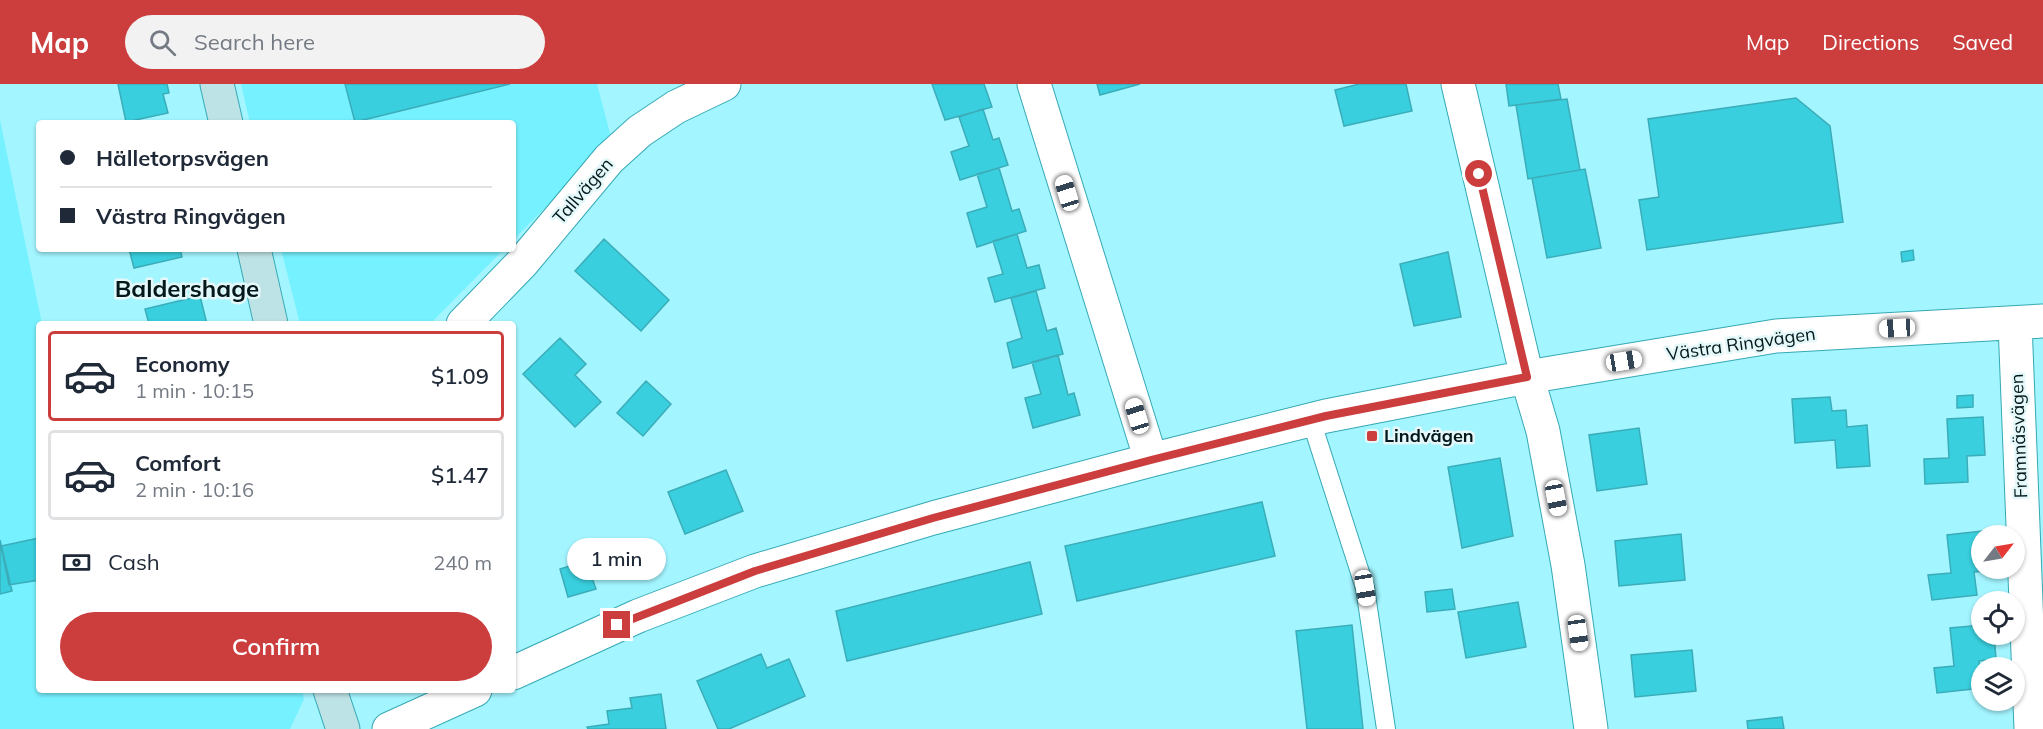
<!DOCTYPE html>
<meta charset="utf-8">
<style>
:root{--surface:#fff;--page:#f2f2f3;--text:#1f2937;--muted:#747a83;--line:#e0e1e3;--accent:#cc3d3d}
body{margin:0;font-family:Mulish,sans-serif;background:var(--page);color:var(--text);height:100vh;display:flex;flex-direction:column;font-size:22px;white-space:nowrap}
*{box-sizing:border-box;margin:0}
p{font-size:20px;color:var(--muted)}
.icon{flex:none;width:33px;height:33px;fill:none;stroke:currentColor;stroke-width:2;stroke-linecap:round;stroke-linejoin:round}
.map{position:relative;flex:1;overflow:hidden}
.details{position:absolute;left:36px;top:237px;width:480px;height:372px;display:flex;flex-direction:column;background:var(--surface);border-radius:6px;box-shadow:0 2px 4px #0004}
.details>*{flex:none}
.banner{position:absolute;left:36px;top:36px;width:480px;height:132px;border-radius:6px;box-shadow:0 2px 4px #0004;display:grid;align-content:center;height:132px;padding:0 24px;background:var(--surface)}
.needle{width:39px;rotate:59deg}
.tools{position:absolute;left:1971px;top:441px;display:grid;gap:12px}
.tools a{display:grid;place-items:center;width:54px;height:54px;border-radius:50%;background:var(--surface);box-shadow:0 2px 4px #0004;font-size:30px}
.end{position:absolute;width:27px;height:27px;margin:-14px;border:8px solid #cc3d3d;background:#fff;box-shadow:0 0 0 3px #fff}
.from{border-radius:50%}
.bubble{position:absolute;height:42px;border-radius:21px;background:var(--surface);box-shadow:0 2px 4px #0004;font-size:20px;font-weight:600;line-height:42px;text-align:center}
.car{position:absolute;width:18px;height:36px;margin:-18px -9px;border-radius:8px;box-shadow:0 0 4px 2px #0007;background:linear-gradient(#fff 24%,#345 0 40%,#fff 0 76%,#345 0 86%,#fff 0)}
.banner b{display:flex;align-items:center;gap:21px;height:57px;font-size:22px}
.banner b+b{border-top:2px solid var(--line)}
.banner i{width:15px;height:15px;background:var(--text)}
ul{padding:10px 0 0;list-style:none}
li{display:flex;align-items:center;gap:18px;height:90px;margin:0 12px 9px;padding:0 12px;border:3px solid var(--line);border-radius:6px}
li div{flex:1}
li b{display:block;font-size:22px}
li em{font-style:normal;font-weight:600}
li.on{border-color:var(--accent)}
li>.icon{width:54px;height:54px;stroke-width:1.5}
.pay{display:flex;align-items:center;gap:15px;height:66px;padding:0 24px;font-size:22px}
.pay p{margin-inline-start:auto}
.button{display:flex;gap:12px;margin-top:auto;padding:12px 24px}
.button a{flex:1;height:69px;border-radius:36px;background:var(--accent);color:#fff;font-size:24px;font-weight:600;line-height:69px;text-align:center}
header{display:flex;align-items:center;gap:36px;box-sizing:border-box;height:84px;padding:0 30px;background:var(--accent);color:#fff}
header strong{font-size:28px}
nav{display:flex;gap:33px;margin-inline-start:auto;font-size:21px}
.search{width:420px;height:54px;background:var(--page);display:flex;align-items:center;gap:15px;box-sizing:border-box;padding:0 21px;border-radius:33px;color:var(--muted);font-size:22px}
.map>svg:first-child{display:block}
.built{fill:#76f1ff}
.building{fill:#39cfde;stroke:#3badb9;stroke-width:1.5}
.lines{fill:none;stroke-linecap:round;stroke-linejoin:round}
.service-casing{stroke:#35a9b5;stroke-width:20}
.minor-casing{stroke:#35a9b5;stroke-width:35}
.secondary-casing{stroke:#35a9b5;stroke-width:35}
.service{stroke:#fff;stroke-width:18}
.minor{stroke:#fff;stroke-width:33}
.secondary{stroke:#bee3e6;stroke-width:33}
.route{stroke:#cc3d3d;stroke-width:8}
.poi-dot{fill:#cc3d3d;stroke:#e4f7f9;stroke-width:2}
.labels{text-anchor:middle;stroke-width:5;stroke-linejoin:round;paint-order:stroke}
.street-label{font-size:18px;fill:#02181b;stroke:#e4f7f9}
.poi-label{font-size:18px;font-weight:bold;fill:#02181b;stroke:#e4f7f9;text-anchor:start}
.district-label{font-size:24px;font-weight:bold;fill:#02181b;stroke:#e4f7f9}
</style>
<header>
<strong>Map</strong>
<div class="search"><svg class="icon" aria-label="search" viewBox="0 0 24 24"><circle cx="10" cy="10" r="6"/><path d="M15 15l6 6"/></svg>Search here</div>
<nav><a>Map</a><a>Directions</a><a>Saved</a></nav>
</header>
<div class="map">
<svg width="2043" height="645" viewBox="0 0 2043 645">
<rect width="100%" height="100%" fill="#a3f5ff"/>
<!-- built -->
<path class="built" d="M241 0H597L612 57 513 156V39H250Z
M0 36 42 240H39V606H302L304 615 290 645H0Z
M281 165H504L430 240H300Z"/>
<!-- building -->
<path class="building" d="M118 0H167L169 9 163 10 168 29 126 38Z
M345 0H510L355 38Z
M932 0H984L992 23 945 36Z
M1097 0H1140L1100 11Z
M1359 0H1406L1412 27 1344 42 1335 6Z
M1506 0H1558L1561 15 1509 22Z
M1796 14 1830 42 1843 138 1647 166 1639 116 1659 113 1648 35Z
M1567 15 1580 86 1528 95 1516 21Z
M983 25 993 56 999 54 1008 81 960 96 951 68 969 62 959 33Z
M999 84 1012 127 1019 125 1026 147 977 163 967 129 987 123 977 90Z
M1585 85 1601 164 1547 174 1532 94Z
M1017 150 1027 184 1039 181 1045 204 995 218 988 194 1003 190 993 157Z
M604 155 669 216 641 247 575 187Z
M129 165H180L182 173 134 184Z
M1913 166 1914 176 1902 178 1901 168Z
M1448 168 1461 233 1414 242 1400 180Z
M1036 207 1047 247 1056 244 1063 270 1013 284 1007 259 1022 254 1011 214Z
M200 212 207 240H149L145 225Z
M560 254 586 280 575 291 601 318 575 343 523 290Z
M1058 271 1068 311 1074 309 1080 331 1033 344 1025 314 1041 310 1032 278Z
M646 297 671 320 643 352 617 329Z
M1973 311V323L1957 324V312Z
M1830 313 1832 327 1846 326 1847 343 1867 341 1870 382 1837 384 1835 356 1795 359 1792 315Z
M1983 333 1985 371 1967 372 1968 398 1925 400 1924 375 1949 374 1947 335Z
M1639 344 1647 400 1597 407 1589 351Z
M1500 374 1513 452 1462 464 1448 383Z
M726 386 743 427 685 450 668 408Z
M1262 418 1275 472 1077 517 1065 462Z
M1991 446 1992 452H1982V484L1996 486 1974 488 1977 511 1932 516 1928 491 1951 489 1947 451Z
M1681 450 1685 496 1619 502 1615 457Z
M39 454V496L9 501 1 462Z
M0 456 12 507 0 510Z
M586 477 596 505 568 513 560 485Z
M1030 478 1042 530 847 577 836 527Z
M1452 505 1455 525 1427 528 1425 508Z
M1518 518 1526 563 1466 574 1458 528Z
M1352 541 1363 645H1307L1296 547Z
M1982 541V550H1994L1996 575 1979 577 1982 604 1937 609 1934 584 1954 582 1950 544Z
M1692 566 1696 607 1635 613 1631 571Z
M761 570 767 584 789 575 805 612 729 645H718L697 597Z
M661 610 666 645H588L587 643 609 640 607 627 632 624 630 614Z
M1782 633 1784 645H1748L1747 637Z"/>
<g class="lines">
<!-- service casing -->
<g class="service-casing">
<path id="service" d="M1311 336 1365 504 1386 645"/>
</g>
<!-- minor casing -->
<g class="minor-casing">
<path id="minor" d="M1034 0 1151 376
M1458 0 1527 293 1543 347 1568 481 1591 645
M2015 239 2031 645
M463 240 523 178 609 75 640 47 676 23 724 0
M513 589 638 532 755 487 933 434 1151 376 1326 332 1527 293 1776 252 2043 237
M389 645 475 606"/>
</g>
<!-- secondary casing -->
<g class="secondary-casing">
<path id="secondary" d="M217 0 226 39
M254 165 271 240
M330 606 343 645"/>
</g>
<!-- service -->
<use href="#service" class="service"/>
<!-- minor -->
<use href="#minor" class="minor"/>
<!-- secondary -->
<use href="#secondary" class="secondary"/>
</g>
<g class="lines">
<!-- route -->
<path class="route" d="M617 541 755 487 933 434 1151 376 1326 332 1527 293 1479 90"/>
</g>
<!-- markers -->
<rect class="poi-dot" x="1366" y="346" width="12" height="12" rx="3"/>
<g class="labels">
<!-- street labels -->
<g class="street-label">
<text transform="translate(583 107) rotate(-49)" y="6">Tallvägen</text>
<text transform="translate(1741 260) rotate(-8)" y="6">Västra Ringvägen</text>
<text transform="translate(2019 352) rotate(-92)" y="6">Framnäsvägen</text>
</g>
<!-- poi labels -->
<g class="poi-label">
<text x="1384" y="358">Lindvägen</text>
</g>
<!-- district labels -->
<g class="district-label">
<text x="187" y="213">Baldershage</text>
</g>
</g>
</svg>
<div class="tools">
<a><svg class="needle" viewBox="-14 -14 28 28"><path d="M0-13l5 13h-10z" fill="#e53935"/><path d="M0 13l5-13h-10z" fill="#747a83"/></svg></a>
<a><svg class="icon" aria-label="locate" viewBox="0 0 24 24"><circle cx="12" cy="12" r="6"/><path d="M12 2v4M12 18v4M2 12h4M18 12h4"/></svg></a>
<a><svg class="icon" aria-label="layers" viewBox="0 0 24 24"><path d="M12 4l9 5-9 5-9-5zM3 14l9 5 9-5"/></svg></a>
</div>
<i class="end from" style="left:1479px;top:90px"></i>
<i class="end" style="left:617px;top:541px"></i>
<div class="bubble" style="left:567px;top:454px;width:99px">1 min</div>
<i class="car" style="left:1067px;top:109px;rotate:343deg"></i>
<i class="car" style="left:1897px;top:244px;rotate:267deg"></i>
<i class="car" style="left:1624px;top:277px;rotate:81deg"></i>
<i class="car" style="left:1137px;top:332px;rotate:343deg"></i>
<i class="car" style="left:1556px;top:414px;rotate:169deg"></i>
<i class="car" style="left:1365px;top:504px;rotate:171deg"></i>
<i class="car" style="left:1578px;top:549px;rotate:172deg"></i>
<div class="banner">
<b><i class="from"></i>Hälletorpsvägen</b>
<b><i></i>Västra Ringvägen</b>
</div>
<section class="details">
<ul>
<li class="on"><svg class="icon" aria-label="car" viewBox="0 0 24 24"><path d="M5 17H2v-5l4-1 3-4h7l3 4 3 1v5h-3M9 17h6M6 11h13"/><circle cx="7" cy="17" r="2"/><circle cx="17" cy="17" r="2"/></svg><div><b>Economy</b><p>1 min · 10:15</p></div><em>$1.09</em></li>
<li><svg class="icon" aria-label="car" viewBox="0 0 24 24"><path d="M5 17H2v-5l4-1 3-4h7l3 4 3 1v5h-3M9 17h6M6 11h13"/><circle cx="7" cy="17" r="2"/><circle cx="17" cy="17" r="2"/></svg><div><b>Comfort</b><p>2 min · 10:16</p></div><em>$1.47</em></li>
</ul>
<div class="pay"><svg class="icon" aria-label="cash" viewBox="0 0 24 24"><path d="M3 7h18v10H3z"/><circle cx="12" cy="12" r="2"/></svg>Cash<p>240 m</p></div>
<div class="button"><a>Confirm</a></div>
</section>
</div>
